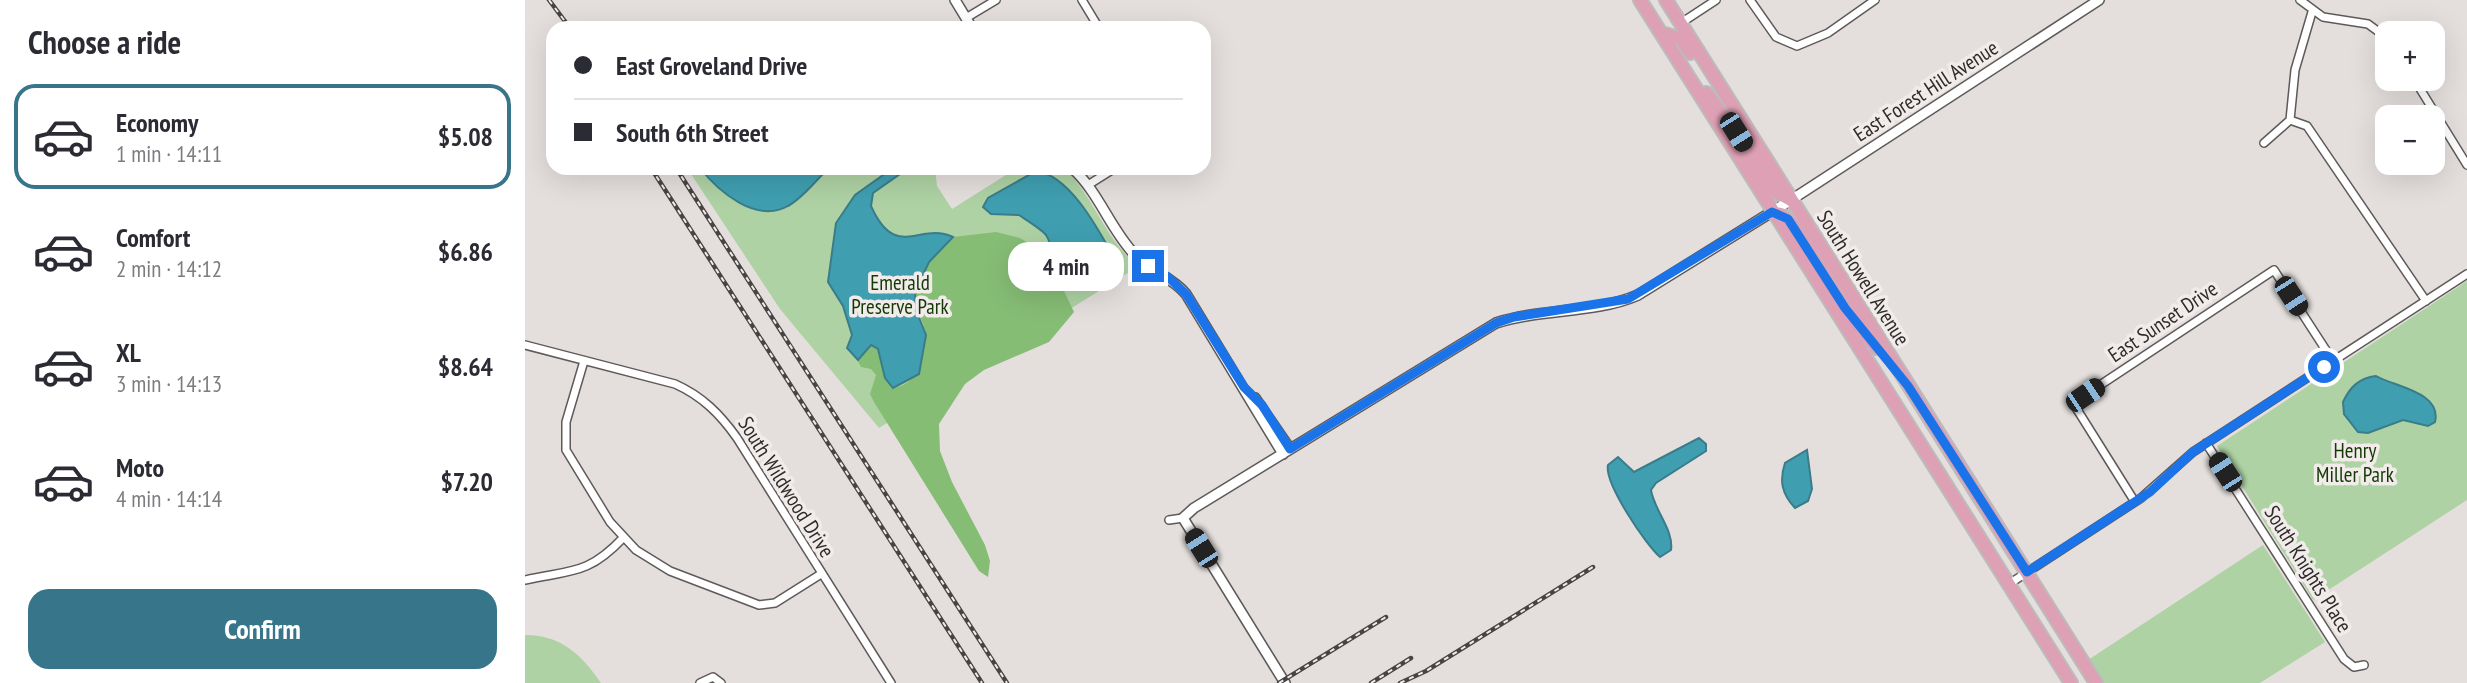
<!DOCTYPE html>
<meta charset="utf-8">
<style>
:root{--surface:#fff;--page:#f7f7f7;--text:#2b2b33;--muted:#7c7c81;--line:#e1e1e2;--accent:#37758b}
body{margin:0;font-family:"PT Sans Narrow",sans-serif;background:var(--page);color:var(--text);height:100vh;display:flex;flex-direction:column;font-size:26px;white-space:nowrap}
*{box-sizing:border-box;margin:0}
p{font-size:23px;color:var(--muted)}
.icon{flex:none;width:38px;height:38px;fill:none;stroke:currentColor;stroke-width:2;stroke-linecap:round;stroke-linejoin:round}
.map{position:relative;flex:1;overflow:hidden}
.details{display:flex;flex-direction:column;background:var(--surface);width:525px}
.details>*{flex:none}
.hud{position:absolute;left:21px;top:21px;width:665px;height:154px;border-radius:21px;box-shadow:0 7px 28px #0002;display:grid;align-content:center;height:154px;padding:0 28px;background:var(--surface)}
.controls{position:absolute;left:1850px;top:21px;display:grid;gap:14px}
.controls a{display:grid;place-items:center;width:70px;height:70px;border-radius:14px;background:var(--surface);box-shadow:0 7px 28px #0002;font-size:35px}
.end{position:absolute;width:32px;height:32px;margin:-16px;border:9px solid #1a73e8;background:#fff;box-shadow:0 0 0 4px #fff}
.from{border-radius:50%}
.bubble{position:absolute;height:49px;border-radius:21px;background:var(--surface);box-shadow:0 7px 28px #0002;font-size:23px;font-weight:700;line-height:49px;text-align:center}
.car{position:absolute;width:21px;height:42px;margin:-21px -10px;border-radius:9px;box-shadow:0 0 5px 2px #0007;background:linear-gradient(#222 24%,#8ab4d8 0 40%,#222 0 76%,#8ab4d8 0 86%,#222 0)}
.hud b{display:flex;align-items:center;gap:24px;height:66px;font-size:26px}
.hud b+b{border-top:2px solid var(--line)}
.hud i{width:18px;height:18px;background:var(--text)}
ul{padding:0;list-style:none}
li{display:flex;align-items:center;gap:21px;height:105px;margin:0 14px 10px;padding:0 14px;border:4px solid transparent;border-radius:21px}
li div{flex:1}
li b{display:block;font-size:26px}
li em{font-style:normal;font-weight:700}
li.active{border-color:var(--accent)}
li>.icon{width:63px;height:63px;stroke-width:1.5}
h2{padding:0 28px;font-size:32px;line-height:84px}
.primary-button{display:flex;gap:14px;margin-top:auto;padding:14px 28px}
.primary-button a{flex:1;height:80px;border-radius:21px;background:var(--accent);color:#fff;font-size:28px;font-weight:700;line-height:80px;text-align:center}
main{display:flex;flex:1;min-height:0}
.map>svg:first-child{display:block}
.green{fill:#aed2a4}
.forest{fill:#86bd75}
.water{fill:#3f9fb1;stroke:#3a7c89;stroke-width:2}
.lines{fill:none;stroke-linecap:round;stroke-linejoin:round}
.minor-casing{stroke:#5e5a59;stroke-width:10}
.tertiary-casing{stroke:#5e5a59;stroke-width:12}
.primary-casing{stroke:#bcbbbb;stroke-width:16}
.minor{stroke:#fff;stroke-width:7}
.tertiary{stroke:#fff;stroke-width:9}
.primary{stroke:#dea0b4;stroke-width:12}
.rail-casing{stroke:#474444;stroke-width:4.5}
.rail{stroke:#f1ecea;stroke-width:2;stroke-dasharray:5;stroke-linecap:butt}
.route{stroke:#1a73e8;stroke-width:9}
.labels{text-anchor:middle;stroke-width:7;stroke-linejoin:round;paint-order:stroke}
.street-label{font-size:21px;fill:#2d2b2b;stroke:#f1ecea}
.park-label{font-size:21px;fill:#143906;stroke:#f1ecea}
</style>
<main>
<section class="details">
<h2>Choose a ride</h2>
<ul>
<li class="active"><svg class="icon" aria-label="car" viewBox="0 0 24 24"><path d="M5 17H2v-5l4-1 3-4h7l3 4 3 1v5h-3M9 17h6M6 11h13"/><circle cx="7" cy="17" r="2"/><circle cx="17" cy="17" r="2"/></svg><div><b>Economy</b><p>1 min · 14:11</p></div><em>$5.08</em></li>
<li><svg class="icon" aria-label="car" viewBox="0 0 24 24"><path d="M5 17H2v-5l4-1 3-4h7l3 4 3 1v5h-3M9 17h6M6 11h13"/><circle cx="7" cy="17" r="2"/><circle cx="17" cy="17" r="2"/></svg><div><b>Comfort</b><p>2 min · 14:12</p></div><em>$6.86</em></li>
<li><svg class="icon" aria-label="car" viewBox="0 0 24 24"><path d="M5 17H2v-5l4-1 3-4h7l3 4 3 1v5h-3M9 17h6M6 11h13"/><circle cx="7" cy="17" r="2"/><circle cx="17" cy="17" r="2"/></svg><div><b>XL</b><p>3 min · 14:13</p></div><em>$8.64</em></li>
<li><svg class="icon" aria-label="car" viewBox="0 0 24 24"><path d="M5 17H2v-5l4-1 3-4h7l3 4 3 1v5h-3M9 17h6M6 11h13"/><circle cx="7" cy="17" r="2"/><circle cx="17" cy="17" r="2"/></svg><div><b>Moto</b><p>4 min · 14:14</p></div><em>$7.20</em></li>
</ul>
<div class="primary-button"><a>Confirm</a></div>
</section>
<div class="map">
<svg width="1942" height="683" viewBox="0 0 1942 683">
<rect width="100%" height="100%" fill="#e4dfdd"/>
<!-- green -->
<path class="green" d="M162 168H410L412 186 427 209 492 168H539C569 196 582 244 614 266L354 428 255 309Z
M1942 281V500L1788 600 1692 446Z
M1738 545 1800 642 1735 683H1577L1563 660Z
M0 635C36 635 56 654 76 683H0Z"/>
<!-- forest -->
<path class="forest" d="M471 232 495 238 507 245 526 284 539 291 549 312 524 342 459 370 440 384 414 424 415 451 427 482 460 545 465 561 463 577 454 571 349 402 345 394 351 375 346 369 336 367 331 357 334 360 346 345 353 349 360 378 368 388C393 386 402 353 400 332 399 317 387 310 391 290 394 269 413 251 428 237Z"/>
<!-- water -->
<path class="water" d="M175 168H304C291 180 278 198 263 206 231 224 193 191 175 168Z
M368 168H392L378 172 348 193 346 206C371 262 395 221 428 237L404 262 390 292 391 310 401 335 394 374 368 388 360 378 353 349 346 345 333 360 322 348 327 335 318 306 303 282 311 223 330 195Z
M511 171C544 175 572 227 587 254L588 263C580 274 558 289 544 290 525 279 532 251 521 235 516 229 501 220 494 215L466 214 458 207 463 198Z
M1851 376C1870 387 1917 392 1910 422L1903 426 1878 420 1843 433 1833 432 1819 414 1818 402C1825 387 1834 378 1851 376Z
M1174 438 1181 444V451L1131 483 1126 490C1129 510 1149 530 1146 550L1135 557C1121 545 1079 483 1083 465L1093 457 1109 472Z
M1282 450 1287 489 1283 501 1270 508C1257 494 1254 481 1260 463Z"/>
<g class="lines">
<!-- minor casing -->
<g class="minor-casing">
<path id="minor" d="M557 0 574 28
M1225 0 1251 37 1272 46 1303 33 1350 0
M1775 0 1798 17 1843 24 1862 38
M441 18 471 0
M1156 23 1191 0
M1889 79 1942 165
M1765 120 1782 126 1901 301
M1739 143 1765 120 1770 70 1787 12
M563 185 590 168
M0 345 150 384C177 396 195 414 212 438L366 683
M59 361 41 422V450L85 522 111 550 145 571 234 605 250 603 296 574
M1681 443 1819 659 1829 667 1839 665
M1610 502 1548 403 1749 270 1808 361
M644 520 658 518
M0 580C46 570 63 575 98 538
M1484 584 1616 498 1668 452 1942 274
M175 683 188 677 196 683"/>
</g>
<!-- tertiary casing -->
<g class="tertiary-casing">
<path id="tertiary" d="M430 0 447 28
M547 168C574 192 585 229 610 255 625 271 647 277 661 294L758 454
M730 398 765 449
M760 683 658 518 669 508 971 323C1017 308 1069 314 1113 295L1266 200 1574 0"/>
</g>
<!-- primary casing -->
<g class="primary-casing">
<path id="primary" d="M1115 0 1546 683
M1141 0 1571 683
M1136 33 1156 39 1165 53
M1181 93 1211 132 1246 189 1266 200
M1247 212 1256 214 1268 225 1320 308 1351 348"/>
</g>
<!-- minor -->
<use href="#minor" class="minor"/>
<!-- tertiary -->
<use href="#tertiary" class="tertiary"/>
<!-- primary -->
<use href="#primary" class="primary"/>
<!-- rail casing -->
<g class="rail-casing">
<path id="rail" d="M24 0 45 28
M126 168 457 683
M151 168 482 683
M754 683 861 617
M846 683 886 658
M875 683 901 671 1068 567"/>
</g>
<!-- rail -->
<use href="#rail" class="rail"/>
</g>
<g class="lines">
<!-- route -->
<path class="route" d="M623 266 643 277 661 294 719 387 737 405 765 449 971 323 989 317 1103 299 1247 212 1263 219 1320 308 1383 386 1502 572 1625 492 1668 452 1799 367"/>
</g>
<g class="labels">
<!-- street labels -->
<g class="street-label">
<text transform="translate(1401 91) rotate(-33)" y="7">East Forest Hill Avenue</text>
<text transform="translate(1338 278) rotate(58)" y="7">South Howell Avenue</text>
<text transform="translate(1638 322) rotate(-34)" y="7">East Sunset Drive</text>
<text transform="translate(261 487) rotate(58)" y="7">South Wildwood Drive</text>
<text transform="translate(1783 569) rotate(58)" y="7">South Knights Place</text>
</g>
<!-- park labels -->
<g class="park-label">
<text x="375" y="290">Emerald<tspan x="375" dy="24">Preserve Park</tspan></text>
<text x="1830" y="458">Henry<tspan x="1830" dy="24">Miller Park</tspan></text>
</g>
</g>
</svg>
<div class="controls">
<a>+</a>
<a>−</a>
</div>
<i class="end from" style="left:1799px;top:367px"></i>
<i class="end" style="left:623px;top:266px"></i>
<div class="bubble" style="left:483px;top:242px;width:116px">4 min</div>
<i class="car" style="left:1211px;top:132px;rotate:148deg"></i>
<i class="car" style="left:1766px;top:296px;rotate:147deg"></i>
<i class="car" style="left:1560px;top:395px;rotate:56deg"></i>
<i class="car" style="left:1700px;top:472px;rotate:327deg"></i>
<i class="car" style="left:676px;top:548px;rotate:328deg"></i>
<div class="hud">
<b><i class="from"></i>East Groveland Drive</b>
<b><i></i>South 6th Street</b>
</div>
</div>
</main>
